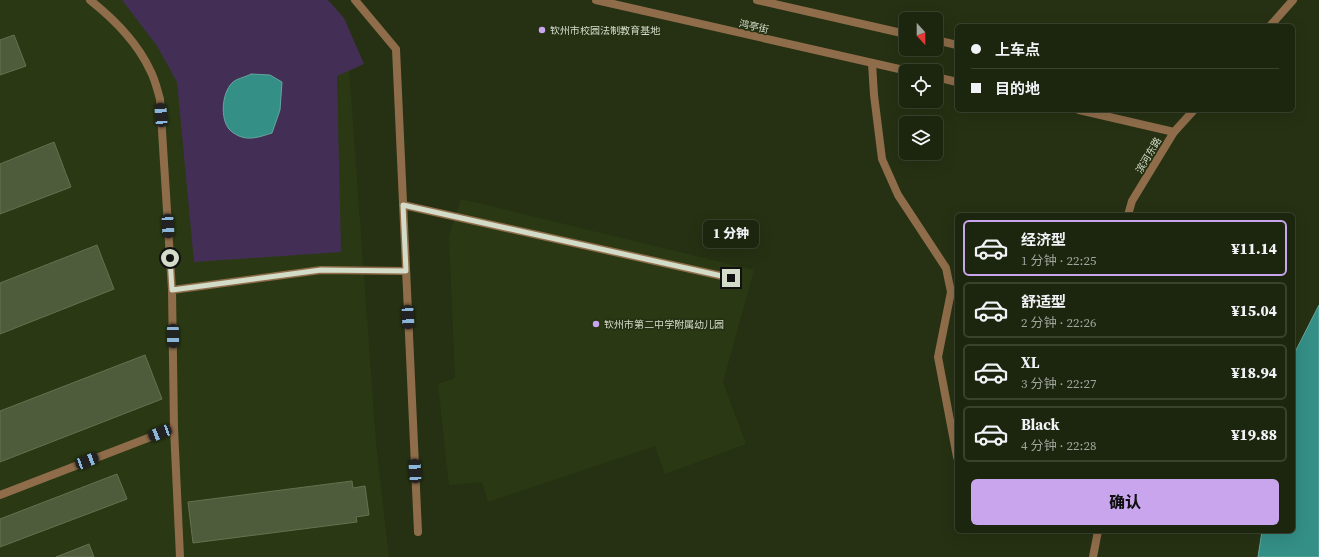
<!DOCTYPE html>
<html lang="zh">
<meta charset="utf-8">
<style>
:root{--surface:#1c250e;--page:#29311c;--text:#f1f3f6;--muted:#a0a59e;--line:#3a422e;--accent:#c9a5ee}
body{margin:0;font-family:"Source Serif 4","Noto Sans SC",serif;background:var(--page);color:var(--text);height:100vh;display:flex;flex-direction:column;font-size:15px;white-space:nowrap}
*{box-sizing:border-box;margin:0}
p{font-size:13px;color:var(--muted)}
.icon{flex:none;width:22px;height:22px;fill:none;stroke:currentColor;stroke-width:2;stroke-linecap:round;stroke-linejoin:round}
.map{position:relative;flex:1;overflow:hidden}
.sheet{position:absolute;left:955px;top:213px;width:340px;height:320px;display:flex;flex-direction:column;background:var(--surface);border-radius:6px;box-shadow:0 4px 16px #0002,0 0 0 1px var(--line)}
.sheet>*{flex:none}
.banner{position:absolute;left:955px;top:24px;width:340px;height:88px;border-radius:6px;box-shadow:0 4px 16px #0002,0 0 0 1px var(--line);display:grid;align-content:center;height:88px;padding:0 16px;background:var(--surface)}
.needle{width:26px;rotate:159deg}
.tools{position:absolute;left:899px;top:12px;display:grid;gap:8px}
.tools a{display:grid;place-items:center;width:44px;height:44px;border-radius:6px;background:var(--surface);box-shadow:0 4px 16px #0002,0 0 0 1px var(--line);font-size:20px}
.end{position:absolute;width:18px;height:18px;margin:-9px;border:5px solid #d3dcc9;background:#111;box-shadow:0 0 0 2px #111}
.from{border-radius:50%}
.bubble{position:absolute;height:28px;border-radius:6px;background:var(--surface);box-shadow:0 4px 16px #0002,0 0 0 1px var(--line);font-size:13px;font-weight:800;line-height:28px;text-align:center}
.car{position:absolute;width:12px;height:24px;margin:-12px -6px;border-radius:5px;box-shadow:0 0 3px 1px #0007;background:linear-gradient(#222 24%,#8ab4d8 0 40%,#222 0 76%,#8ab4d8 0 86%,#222 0)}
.banner b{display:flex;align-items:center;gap:14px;height:38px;font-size:15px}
.banner b+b{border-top:1px solid var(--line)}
.banner i{width:10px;height:10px;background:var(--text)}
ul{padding:7px 0 0;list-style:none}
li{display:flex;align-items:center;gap:12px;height:56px;margin:0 8px 6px;padding:0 8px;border:2px solid var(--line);border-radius:6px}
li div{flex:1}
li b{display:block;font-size:15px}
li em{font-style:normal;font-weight:800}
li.active{border-color:var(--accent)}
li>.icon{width:36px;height:36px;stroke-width:1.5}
.primary-button{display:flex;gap:8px;margin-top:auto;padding:8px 16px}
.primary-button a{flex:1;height:46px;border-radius:6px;background:var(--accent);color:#111;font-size:16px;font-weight:800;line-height:46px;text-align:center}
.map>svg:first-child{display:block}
.built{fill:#2a3913}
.green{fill:#432f55}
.water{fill:#348f87;stroke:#64a69b}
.building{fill:#4e5c3b;stroke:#647251}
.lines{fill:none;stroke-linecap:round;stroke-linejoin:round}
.service{stroke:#8f6d4a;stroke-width:8}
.minor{stroke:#8f6d4a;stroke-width:8}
.tertiary{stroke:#8f6d4a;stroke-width:8}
.route{stroke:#d3dcc9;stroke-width:5}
.poi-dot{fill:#c9a5ee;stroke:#263113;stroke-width:1.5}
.labels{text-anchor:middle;stroke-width:3.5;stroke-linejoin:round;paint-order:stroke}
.street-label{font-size:10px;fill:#d3dcc9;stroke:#263113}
.poi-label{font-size:10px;fill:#d3dcc9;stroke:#263113;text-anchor:start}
</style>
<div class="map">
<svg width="1319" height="557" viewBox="0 0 1319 557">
<rect width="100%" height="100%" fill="#263113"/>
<!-- built -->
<path class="built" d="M0 0H284L348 54 376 444 389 557H0Z
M461 199 754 270 723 382 746 444 665 474 655 446 488 502 482 482 449 485 438 384 455 378 449 236Z"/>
<!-- green -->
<path class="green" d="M122 0H328L344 18 364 64 337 76 341 252 194 262 177 82 157 46Z"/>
<!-- water -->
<path class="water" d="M251 74 270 75 282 82 280 110 272 133C262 136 250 141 239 136 237 135 231 132 229 129 220 118 222 93 232 83 235 79 246 77 251 74Z
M1319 305V557H1258L1262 531H1293V356Z"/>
<!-- building -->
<path class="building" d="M14 35 26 66 0 75V40Z
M54 142 71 187 0 214V164Z
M97 245 114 289 0 334V283Z
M145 355 162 399 0 462V411Z
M117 474 127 499 0 547V519Z
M352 481 353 488 365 486 369 515 356 517 357 522 193 543 188 502Z
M89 544 94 557H56Z"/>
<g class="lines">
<!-- service -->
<path class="service" d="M90 0C114 19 137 42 150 70 155 79 157 89 160 99L172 290 174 428 180 557
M172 290 321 270 406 271
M0 495 174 428"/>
<!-- minor -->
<path class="minor" d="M355 0 396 49 418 532
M872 63 874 95 882 159 898 195 946 268 951 292 938 357 957 457
M403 205 731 278
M1128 215 1132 201 1174 132
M1093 557 1098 531"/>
<!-- tertiary -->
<path class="tertiary" d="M596 0 908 71
M757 0 906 34
M1270 26 1293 0
M936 40 957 45
M936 77 957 82
M1079 110 1174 132 1194 110"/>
</g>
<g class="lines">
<!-- route -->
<path class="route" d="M170 258 172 290 321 270 406 271 403 205 731 278"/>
</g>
<!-- markers -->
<g class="poi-dot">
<circle cx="542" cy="30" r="4"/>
<circle cx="596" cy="324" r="4"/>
</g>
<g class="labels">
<!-- street labels -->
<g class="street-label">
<text transform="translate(754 26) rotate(13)" y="4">鸿亭街</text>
<text transform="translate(1148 155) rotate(-59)" y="4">滨河东路</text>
</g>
<!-- poi labels -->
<g class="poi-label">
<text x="550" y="34">钦州市校园法制教育基地</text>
<text x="604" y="328">钦州市第二中学附属幼儿园</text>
</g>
</g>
</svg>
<div class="tools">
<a><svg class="needle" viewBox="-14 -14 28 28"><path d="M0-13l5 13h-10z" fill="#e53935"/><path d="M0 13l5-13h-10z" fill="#a0a59e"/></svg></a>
<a><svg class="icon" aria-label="locate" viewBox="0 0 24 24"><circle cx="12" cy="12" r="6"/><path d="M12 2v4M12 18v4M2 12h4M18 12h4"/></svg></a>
<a><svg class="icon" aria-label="layers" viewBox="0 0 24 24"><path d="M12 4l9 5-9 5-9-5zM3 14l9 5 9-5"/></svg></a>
</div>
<i class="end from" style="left:170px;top:258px"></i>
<i class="end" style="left:731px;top:278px"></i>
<div class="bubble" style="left:703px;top:220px;width:56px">1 分钟</div>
<i class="car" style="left:161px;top:115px;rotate:356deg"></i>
<i class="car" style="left:168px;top:226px;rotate:177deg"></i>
<i class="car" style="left:408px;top:317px;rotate:177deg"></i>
<i class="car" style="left:173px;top:336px;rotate:179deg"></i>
<i class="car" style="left:160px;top:433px;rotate:249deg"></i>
<i class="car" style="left:87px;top:461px;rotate:69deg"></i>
<i class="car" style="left:415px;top:471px;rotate:357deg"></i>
<div class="banner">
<b><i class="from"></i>上车点</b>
<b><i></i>目的地</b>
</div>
<section class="sheet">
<ul>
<li class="active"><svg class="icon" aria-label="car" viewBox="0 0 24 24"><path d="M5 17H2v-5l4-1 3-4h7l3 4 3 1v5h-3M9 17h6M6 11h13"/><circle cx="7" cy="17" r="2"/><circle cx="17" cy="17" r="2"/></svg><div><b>经济型</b><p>1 分钟 · 22:25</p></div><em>¥11.14</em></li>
<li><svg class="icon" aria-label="car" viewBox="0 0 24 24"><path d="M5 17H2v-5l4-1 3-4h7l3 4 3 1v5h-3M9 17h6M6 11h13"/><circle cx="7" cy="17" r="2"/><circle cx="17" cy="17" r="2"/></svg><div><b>舒适型</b><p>2 分钟 · 22:26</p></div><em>¥15.04</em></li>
<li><svg class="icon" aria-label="car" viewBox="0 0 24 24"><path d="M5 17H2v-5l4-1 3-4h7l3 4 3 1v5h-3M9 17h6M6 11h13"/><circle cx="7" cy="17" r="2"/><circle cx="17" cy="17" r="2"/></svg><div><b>XL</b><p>3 分钟 · 22:27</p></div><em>¥18.94</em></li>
<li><svg class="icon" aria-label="car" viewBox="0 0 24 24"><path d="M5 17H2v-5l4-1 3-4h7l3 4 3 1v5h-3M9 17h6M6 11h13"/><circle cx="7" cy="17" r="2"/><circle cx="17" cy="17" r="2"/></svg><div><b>Black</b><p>4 分钟 · 22:28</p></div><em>¥19.88</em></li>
</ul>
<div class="primary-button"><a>确认</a></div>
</section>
</div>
